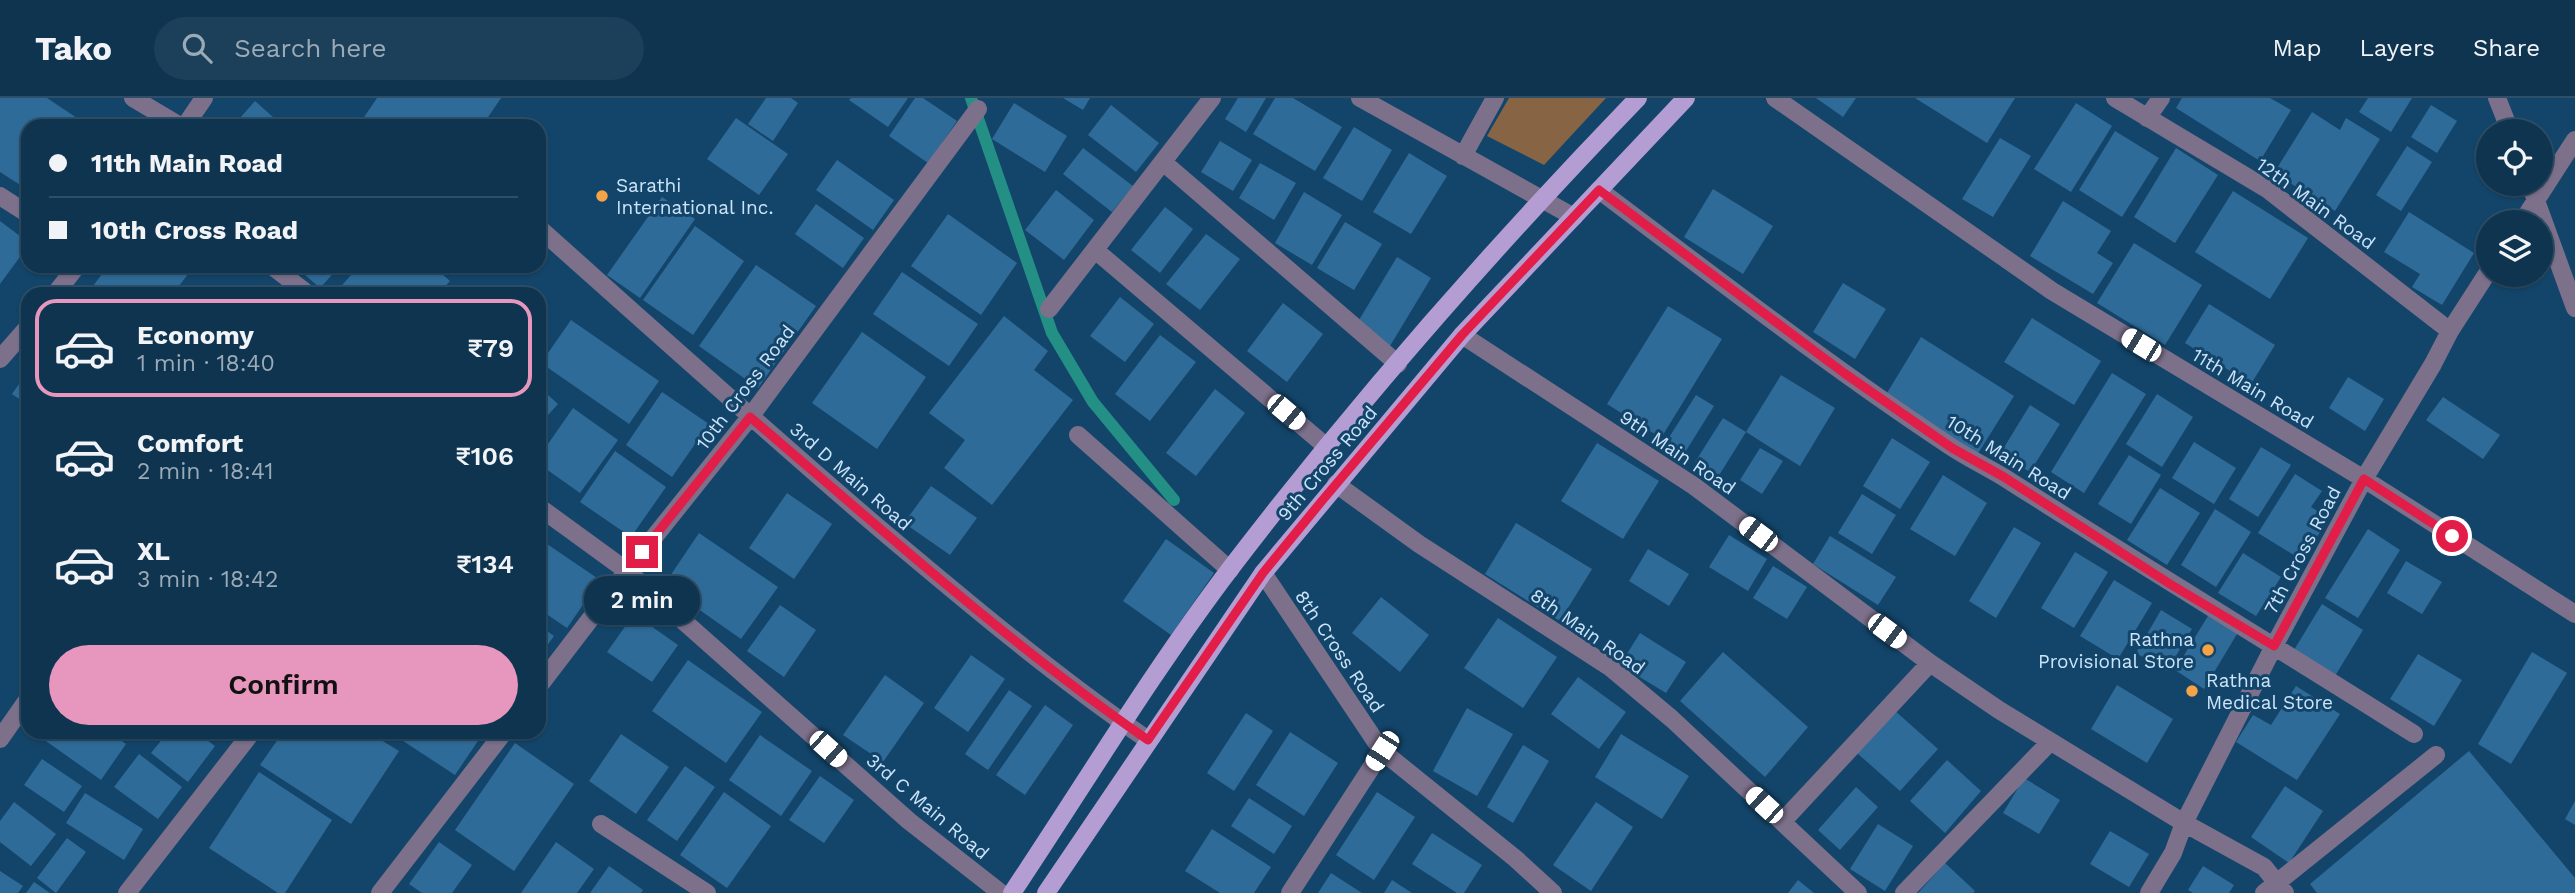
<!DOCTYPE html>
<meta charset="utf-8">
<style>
:root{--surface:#0e3450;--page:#1c3f5a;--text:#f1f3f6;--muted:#9baab7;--line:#2e4f67;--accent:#e797bd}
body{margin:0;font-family:"Work Sans",sans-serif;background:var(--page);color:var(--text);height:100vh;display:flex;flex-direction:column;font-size:26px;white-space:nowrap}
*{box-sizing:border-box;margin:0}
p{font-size:23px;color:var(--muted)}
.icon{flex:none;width:38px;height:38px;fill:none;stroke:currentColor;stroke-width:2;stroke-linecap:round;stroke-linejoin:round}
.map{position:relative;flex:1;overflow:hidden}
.details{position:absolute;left:21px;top:189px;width:525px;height:452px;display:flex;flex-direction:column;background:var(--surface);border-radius:21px;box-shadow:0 2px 5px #0004,0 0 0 2px var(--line)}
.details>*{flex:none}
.banner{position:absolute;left:21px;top:21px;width:525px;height:154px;border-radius:21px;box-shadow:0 2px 5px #0004,0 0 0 2px var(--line);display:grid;align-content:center;height:154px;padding:0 28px;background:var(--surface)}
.tools{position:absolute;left:2476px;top:21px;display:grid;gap:14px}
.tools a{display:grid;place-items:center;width:77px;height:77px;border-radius:50%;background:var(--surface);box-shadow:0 2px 5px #0004,0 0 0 2px var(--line);font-size:35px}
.end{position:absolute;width:32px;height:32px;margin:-16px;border:9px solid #e11d48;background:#fff;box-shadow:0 0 0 4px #fff}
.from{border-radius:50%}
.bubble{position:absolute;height:49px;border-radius:24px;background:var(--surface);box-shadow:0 2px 5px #0004,0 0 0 2px var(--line);font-size:23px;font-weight:600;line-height:49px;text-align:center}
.car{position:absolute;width:21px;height:42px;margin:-21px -10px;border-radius:9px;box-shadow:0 0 5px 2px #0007;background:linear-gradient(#fff 24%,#345 0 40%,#fff 0 76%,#345 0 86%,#fff 0)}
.banner b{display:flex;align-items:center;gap:24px;height:66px;font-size:26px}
.banner b+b{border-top:2px solid var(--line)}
.banner i{width:18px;height:18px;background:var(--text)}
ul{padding:12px 0 0;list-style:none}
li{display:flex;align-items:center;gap:21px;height:98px;margin:0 14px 10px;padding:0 14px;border:4px solid transparent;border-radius:21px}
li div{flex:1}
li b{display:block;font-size:26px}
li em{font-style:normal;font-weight:600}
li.active{border-color:var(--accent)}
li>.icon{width:63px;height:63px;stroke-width:1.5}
.action{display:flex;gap:14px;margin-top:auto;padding:14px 28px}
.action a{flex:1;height:80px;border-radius:42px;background:var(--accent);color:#111;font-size:28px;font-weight:600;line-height:80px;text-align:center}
header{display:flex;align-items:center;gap:42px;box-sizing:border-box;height:98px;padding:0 35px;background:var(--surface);border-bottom:2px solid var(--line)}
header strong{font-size:33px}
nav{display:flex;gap:38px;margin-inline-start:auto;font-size:24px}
.search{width:490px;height:63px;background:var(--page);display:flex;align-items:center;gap:18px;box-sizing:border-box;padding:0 24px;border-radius:38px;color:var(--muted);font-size:26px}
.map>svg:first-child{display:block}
.green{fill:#876443}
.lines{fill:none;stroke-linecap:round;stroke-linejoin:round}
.stream{stroke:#249085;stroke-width:12}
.building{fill:#2f6b98}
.minor{stroke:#7c708b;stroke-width:18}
.major{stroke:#b49dd3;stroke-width:18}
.route{stroke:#e11d48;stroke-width:9}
.poi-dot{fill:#f6a247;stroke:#13456a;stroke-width:2.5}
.labels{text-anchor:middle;stroke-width:6;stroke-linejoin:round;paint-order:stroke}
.poi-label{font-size:19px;fill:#cbe4fa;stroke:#13456a;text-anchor:start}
.street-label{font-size:19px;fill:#cbe4fa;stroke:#13456a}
</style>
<header>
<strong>Tako</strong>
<div class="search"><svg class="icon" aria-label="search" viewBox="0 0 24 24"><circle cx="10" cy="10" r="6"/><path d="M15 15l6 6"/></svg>Search here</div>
<nav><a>Map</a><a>Layers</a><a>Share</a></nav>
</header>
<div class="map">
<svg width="2575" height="795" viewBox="0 0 2575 795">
<rect width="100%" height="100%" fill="#13456a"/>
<!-- green -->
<path class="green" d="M1509 0H1606L1544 67 1487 38Z"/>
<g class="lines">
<!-- stream -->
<path class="stream" d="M971 0 1052 235 1093 304 1174 402"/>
</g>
<!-- building -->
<path class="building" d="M0 0H47L89 28H28V92L0 74Z
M377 0H501L482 28H431L426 25 424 28H358Z
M766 0H791L798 5 773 43 748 26Z
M851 0H908L888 29 849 2Z
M915 0H923L957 23 928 65 889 38Z
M1063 0H1090L1083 12Z
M1238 0H1266L1246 34 1225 21Z
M1275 0H1293L1342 29 1315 73 1253 36Z
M1816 0H1856L1843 19Z
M1915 0H2015L1987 45Z
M2182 0H2270L2291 12 2260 63 2176 10Z
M2368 0H2412L2391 34 2359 14Z
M255 3 283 28H233Z
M1014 5 1067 38 1045 74 992 41Z
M2076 5 2112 28 2071 94 2034 71Z
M1111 7 1159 45 1136 74 1088 37Z
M2431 7 2457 23 2437 55 2411 39Z
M2312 14 2340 32 2346 20 2380 41 2335 113 2274 75Z
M736 20 788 56 759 97 707 61Z
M1354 29 1392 52 1362 103 1323 80Z
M2115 33 2159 60 2122 119 2079 92Z
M2000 40 2031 58 1993 119 1962 101Z
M1220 43 1252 62 1233 93 1201 74Z
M2407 48 2432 64 2401 113 2376 97Z
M1083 50 1133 88 1112 114 1063 76Z
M2176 50 2218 77 2175 145 2134 119Z
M1409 55 1447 78 1411 136 1373 114Z
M837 62 894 102 873 132 816 92Z
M1260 65 1296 85 1274 122 1239 100Z
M1713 91 1773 128 1743 176 1684 139Z
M1056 92 1094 122 1064 162 1025 132Z
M2233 93 2308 140 2270 201 2195 154Z
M1304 94 1342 117 1312 167 1275 145Z
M662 99 695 121 640 200 607 177Z
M2063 103 2111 133 2097 155 2113 165 2093 196 2030 158Z
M816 106 864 140 843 170 795 136Z
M1165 109 1193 131 1160 175 1131 152Z
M2409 114 2474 155 2442 207 2412 189 2420 176 2384 154Z
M948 116 1017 165 981 217 911 168Z
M0 123 28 144V148L0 186Z
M1345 124 1382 146 1354 192 1317 170Z
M695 128 744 163 693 237 643 202Z
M1206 136 1240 161 1200 212 1166 186Z
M2134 145 2202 187 2165 247 2097 205Z
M1397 159 1431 180 1390 248 1356 227Z
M756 167 816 208 758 290 699 248Z
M108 168H194L173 196H87Z
M295 168H340L320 190Z
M359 168H433L450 183 438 196H337L336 194Z
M902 174 978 226 949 268 873 216Z
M1843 185 1886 211 1855 261 1813 234Z
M1120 199 1154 226 1125 264 1090 238Z
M1283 205 1323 236 1287 284 1247 253Z
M2209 206 2275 247 2251 286 2185 245Z
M1668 208 1722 241 1661 340 1607 306Z
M1004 218 1048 253 1034 272 1073 302 992 407 944 370 965 342 929 315Z
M2032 220 2101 263 2074 307 2004 264Z
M571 222 659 283 629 326 541 265Z
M862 234 926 279 877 351 812 305Z
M1160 237 1196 264 1150 323 1115 296Z
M1921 239 2014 298 1977 357 1884 300Z
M28 273V307L12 296Z
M2112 275 2146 296 2084 395 2051 374Z
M1781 277 1835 310 1800 368 1746 334Z
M2348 279 2384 301 2365 333 2329 310Z
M539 289 558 306 539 327Z
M1215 291 1245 315 1196 378 1166 355Z
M662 294 709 326 672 379 626 347Z
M2157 296 2193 319 2162 369 2126 346Z
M1696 297 1714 308 1679 364 1661 352Z
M2443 299 2500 337 2483 361 2426 322Z
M2030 307 2060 326 2030 374 2000 356Z
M573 310 618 342 580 395 539 366V359Z
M1723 320 1746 334 1718 379 1695 364Z
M1892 340 1930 364 1900 411 1863 388Z
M2194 344 2236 370 2214 406 2172 380Z
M1597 345 1659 383 1623 441 1561 403Z
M2261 349 2291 367 2258 419 2229 401Z
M1760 350 1783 363 1762 396 1740 382Z
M615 353 666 389 631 439 580 404Z
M2129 357 2161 377 2131 426 2098 406Z
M2295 376 2322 393 2311 409 2329 420 2302 462 2258 435Z
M1943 377 1987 405 1955 458 1910 431Z
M931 388 977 420 950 457 904 425Z
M2160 390 2200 415 2167 467 2127 442Z
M787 395 832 426 794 481 749 450Z
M1862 396 1896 417 1872 456 1838 435Z
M2215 411 2251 434 2216 489 2181 467Z
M1516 425 1592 471 1560 523 1485 476Z
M2014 429 2041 445 1996 520 1969 503Z
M2368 431 2400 452 2358 520 2325 500Z
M699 435 778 489 741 541 664 487Z
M1729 437 1767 461 1748 493 1709 469Z
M1830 438 1896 479 1878 507 1813 466Z
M1166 441 1214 475 1171 537 1123 503Z
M547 446 600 482 567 530 539 511V457Z
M1648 451 1689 476 1669 508 1629 483Z
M2075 454 2108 474 2074 530 2041 510Z
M2243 455 2281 479 2256 518 2218 495Z
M2406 463 2442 484 2422 516 2387 495Z
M1773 468 1807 489 1787 521 1753 500Z
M2114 482 2152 505 2118 561 2080 538Z
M1381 499 1429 537 1400 574 1352 535Z
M2322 506 2363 532 2335 578 2294 552Z
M780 507 816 532 784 579 747 553Z
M2161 512 2192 531 2167 573 2136 555Z
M2211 513 2240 531 2204 591 2175 572Z
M634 516 678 547 652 584 607 554Z
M1498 520 1557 559 1523 610 1464 570Z
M539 527 554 538 539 559Z
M1640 535 1686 564 1666 595 1620 567Z
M1723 554 1808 629 1765 679 1680 603Z
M2532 554 2567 575 2511 666 2478 646Z
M2418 556 2462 582 2434 628 2390 601Z
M971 557 1005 581 968 634 934 610Z
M688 562 762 614 726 665 652 613Z
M885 577 924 605 883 664 843 637Z
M1578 579 1626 614 1599 651 1551 616Z
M2117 587 2173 621 2147 665 2091 631Z
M2296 588 2340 616 2297 682 2236 644 2253 617 2271 627Z
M1009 592 1032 608 988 672 965 656Z
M1045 607 1073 627 1025 697 996 677Z
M1467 610 1513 636 1477 698 1433 673Z
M1894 612 1938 651 1900 693 1857 655Z
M1246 615 1273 633 1234 693 1207 675Z
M49 634H109L126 646 101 682 43 641Z
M168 634H196L215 648 188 684 151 655Z
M283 634H368L399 653 351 726 260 667Z
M396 634H484L455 677 394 637Z
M1290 634 1338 665 1304 718 1256 687Z
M621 636 669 669 636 716 589 683Z
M1621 636 1689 678 1662 721 1595 679Z
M760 637 812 673 781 718 729 682Z
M515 645 574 686 514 773 455 732Z
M1523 647 1549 663 1513 725 1487 709Z
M2469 653 2575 780V795H2317L2310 786Z
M139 656 182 689 158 721 114 689Z
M42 661 82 688 64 714 24 687Z
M1947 662 1981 693 1945 735 1910 703Z
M685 668 715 689 677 743 647 722Z
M259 674 332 722 285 795H278L209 750Z
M820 678 854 702 824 745 789 722Z
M2024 680 2060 702 2039 736 2003 715Z
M2285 688 2323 713 2289 765 2251 739Z
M1856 689 1878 709 1840 752 1818 732Z
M724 694 771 728 727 790 680 757Z
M1377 694 1415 719 1374 782 1336 757Z
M85 695 143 731 124 762 66 725Z
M1249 700 1292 728 1274 756 1231 728Z
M2575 703V727L2565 721Z
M14 704 56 736 31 768 0 744V723Z
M1596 704 1633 729 1591 793 1553 767Z
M1878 726 1913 748 1885 793 1850 771Z
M1212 731 1271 769 1254 795H1220L1185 773Z
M2110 733 2149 756 2129 789 2090 766Z
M1432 735 1482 767 1464 795H1457L1412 766Z
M67 740 86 754 56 795 37 780Z
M439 744 472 767 452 795H422L409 786Z
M556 744 594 771 577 795H521Z
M1945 765 1975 793 1973 795H1918Z
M609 768 643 792 641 795H590Z
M2203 768 2234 787 2229 795H2193L2188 792Z
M0 773 23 788 18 795H0Z
M1331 775 1362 795H1318Z
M1392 782 1412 795H1384Z
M1798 782 1814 795H1788Z
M34 784 50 795H26Z"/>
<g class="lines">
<!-- minor -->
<path class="minor" d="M133 0 180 28
M1360 0 1574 119
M1775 0 2052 193 2364 381 2575 516
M2115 0 2267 91 2450 233
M2497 0 2510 33
M2147 20 2161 0
M185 28 204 0
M1463 58 1495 0
M1163 64 1398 266
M2530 86 2575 210
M1599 92C1715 179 1829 268 1950 348 1968 360 1987 369 2005 380 2141 467 2278 550 2414 636
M0 98 28 116
M2522 124 2575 42
M539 130C650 229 760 328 873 425 962 500 1052 576 1148 642
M1095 152 1328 350
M272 168 308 196
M55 196 77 168
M1049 211 1212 0
M1462 237 1694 388 1930 565 1999 612 2184 725 2264 769 2285 795
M0 261 28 229
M1078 337 1230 472
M1336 386 1419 446 1611 570 1672 621 1858 795
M539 409 627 473 909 723 1001 795
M1263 475 1382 653 1516 761 1553 795
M539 588 627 473 750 319 978 11
M0 641 28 601
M1782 724 1930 565
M601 726 707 795
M127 795 252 634
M380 795 504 634
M1290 795 1382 653
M1904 795 2050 644
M2149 795 2173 755 2184 725 2274 548 2364 381 2433 266 2450 233 2488 174
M2264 795 2436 657"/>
<!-- major -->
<path class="major" d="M1012 795C1084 687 1152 574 1230 471 1356 306 1494 149 1638 0
M1046 795 1263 475 1462 237 1686 0"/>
</g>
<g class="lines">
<!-- route -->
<path class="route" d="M642 454 750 319C880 430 1008 545 1148 642L1263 475 1321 404 1462 237 1599 92 1844 275 1952 350 2004 379 2170 486 2274 548 2364 381 2452 438"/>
</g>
<!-- markers -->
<g class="poi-dot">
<circle cx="602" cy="98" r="7"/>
<circle cx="2208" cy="552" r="7"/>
<circle cx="2192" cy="593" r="7"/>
</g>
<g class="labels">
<!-- poi labels -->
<g class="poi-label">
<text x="616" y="94">Sarathi<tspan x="616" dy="22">International Inc.</tspan></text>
<text x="2194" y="548" text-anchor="end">Rathna<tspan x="2194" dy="22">Provisional Store</tspan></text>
<text x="2206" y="589">Rathna<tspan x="2206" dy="22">Medical Store</tspan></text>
</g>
<!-- street labels -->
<g class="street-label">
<text transform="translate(2316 105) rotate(36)" y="7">12th Main Road</text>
<text transform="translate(745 289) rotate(-53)" y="7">10th Cross Road</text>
<text transform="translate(2253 290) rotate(31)" y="7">11th Main Road</text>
<text transform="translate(1678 354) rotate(34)" y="7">9th Main Road</text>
<text transform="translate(2009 359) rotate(32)" y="7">10th Main Road</text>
<text transform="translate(1327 365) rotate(-50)" y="7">9th Cross Road</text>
<text transform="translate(851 378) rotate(41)" y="7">3rd D Main Road</text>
<text transform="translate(2302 452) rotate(-62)" y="7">7th Cross Road</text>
<text transform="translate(1588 533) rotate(35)" y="7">8th Main Road</text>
<text transform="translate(1340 553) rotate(56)" y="7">8th Cross Road</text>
<text transform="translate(928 708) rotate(40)" y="7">3rd C Main Road</text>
</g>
</g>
</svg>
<div class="tools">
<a><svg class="icon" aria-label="locate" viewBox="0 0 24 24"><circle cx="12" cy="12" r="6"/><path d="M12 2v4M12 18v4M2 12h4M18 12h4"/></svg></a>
<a><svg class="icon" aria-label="layers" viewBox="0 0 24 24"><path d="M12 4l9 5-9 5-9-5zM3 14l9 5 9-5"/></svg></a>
</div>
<i class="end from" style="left:2452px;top:438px"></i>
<i class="end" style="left:642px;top:454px"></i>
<div class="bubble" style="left:584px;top:478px;width:116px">2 min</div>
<i class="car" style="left:2141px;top:247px;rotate:301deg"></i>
<i class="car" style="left:1286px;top:314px;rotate:130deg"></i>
<i class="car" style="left:1758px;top:436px;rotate:307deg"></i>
<i class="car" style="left:1887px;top:533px;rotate:127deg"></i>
<i class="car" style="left:828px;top:651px;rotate:132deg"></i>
<i class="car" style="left:1382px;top:653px;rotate:213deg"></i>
<i class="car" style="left:1764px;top:707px;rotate:313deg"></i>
<div class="banner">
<b><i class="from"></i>11th Main Road</b>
<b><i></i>10th Cross Road</b>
</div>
<section class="details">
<ul>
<li class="active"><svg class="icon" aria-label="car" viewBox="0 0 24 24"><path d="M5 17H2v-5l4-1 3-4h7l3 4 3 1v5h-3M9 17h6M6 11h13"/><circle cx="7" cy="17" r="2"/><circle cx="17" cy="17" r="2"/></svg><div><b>Economy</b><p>1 min · 18:40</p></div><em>₹79</em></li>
<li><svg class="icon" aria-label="car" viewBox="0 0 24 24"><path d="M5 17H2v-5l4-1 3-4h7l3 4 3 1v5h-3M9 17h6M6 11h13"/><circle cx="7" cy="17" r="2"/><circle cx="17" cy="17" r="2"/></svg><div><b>Comfort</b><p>2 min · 18:41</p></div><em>₹106</em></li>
<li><svg class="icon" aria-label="car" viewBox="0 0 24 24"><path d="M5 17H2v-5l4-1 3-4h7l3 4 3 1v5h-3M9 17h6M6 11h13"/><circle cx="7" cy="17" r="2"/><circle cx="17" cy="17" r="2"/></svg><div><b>XL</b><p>3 min · 18:42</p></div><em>₹134</em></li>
</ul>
<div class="action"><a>Confirm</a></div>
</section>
</div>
